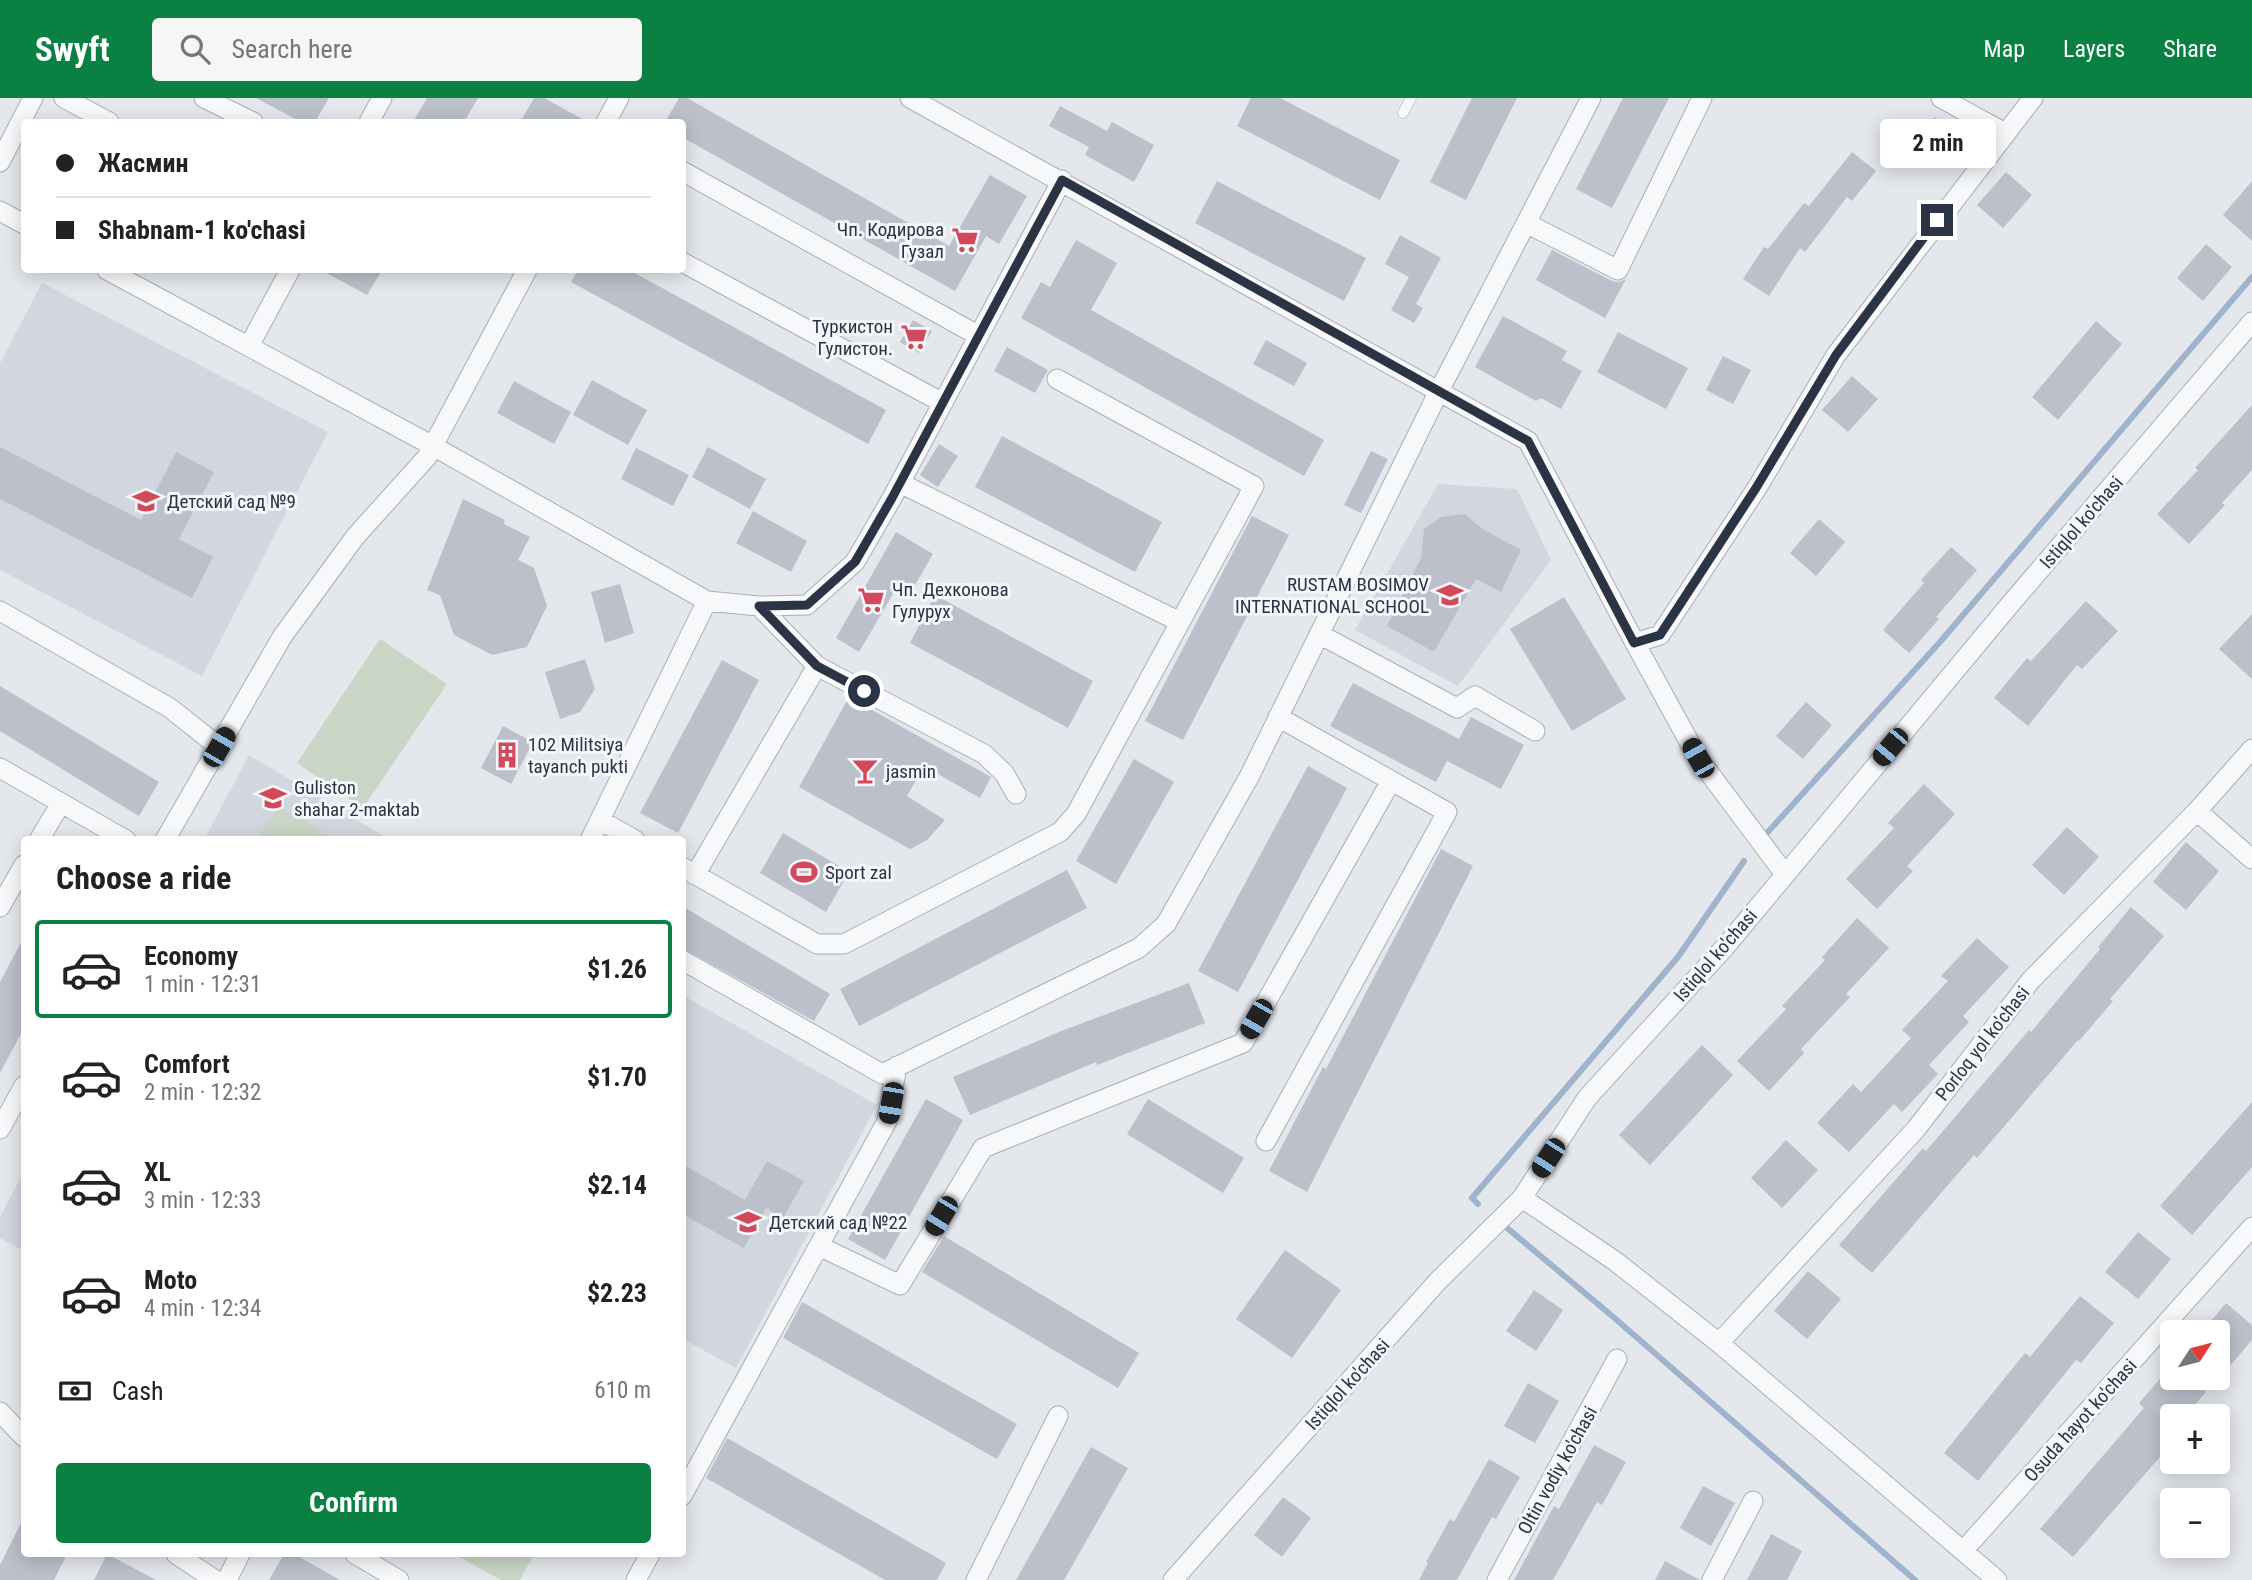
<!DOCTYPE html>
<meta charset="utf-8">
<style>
:root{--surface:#fff;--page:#f6f6f6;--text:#222;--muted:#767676;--line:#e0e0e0;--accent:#0b8043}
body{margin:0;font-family:"Roboto Condensed",sans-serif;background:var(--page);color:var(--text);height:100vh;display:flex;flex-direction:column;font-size:26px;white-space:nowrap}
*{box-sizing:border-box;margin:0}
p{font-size:23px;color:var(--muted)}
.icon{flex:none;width:38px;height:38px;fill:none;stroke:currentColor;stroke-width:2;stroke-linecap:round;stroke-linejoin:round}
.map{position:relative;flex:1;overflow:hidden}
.sheet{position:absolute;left:21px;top:738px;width:665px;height:721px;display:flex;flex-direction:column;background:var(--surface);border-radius:7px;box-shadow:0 4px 18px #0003}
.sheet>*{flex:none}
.top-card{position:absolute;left:21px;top:21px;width:665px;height:154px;border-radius:7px;box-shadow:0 4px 18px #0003;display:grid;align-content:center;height:154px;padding:0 35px;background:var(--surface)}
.needle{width:46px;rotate:54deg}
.tools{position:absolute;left:2160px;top:1222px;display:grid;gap:14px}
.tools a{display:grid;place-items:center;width:70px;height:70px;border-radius:7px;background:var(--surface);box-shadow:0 4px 18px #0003;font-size:35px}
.end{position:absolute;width:32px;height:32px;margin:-16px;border:9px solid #2b3445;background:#fff;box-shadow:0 0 0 4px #fff}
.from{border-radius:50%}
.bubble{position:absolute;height:49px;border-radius:7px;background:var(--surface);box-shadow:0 4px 18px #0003;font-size:23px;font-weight:700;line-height:49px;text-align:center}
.car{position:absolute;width:21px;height:42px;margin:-21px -10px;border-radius:9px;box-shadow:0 0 5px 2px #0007;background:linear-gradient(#222 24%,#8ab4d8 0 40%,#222 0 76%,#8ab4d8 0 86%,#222 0)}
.top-card b{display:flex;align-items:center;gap:24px;height:66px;font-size:26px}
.top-card b+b{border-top:2px solid var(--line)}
.top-card i{width:18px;height:18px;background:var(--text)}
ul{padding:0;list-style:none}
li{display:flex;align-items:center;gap:21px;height:98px;margin:0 14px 10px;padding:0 21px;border:4px solid transparent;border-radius:7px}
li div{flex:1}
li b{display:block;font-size:26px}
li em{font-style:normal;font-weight:700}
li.active{border-color:var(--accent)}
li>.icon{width:63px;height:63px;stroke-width:1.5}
h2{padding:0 35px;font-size:32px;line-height:84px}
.pay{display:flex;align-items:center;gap:18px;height:77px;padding:0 35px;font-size:26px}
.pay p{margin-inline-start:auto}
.button{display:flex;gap:14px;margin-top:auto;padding:14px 35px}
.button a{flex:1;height:80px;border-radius:7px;background:var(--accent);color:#fff;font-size:28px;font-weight:700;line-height:80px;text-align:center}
header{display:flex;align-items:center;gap:42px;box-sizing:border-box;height:98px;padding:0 35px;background:var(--accent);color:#fff}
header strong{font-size:33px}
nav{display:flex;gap:38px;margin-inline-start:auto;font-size:24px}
.search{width:490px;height:63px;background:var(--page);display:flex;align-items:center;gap:18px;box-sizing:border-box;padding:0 24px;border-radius:7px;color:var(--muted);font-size:26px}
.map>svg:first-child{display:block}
.built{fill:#d2d6de}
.green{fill:#c9d6c5}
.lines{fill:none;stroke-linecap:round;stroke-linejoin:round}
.stream{stroke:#9fb4cc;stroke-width:6}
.building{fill:#bbc0ca}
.lane-casing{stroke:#a9aeb7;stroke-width:11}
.street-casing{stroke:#a9aeb7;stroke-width:21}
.lane{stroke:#f7f8fa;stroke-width:10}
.street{stroke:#f7f8fa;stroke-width:19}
.route{stroke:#2b3445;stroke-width:9}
.labels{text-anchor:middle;stroke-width:6;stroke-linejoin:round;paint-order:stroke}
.poi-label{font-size:19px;fill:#2b3445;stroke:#f4f6f9;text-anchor:start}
.street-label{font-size:19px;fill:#2b3445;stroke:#f4f6f9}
</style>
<header>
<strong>Swyft</strong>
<div class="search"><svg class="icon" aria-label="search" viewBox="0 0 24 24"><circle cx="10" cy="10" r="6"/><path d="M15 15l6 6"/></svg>Search here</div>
<nav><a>Map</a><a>Layers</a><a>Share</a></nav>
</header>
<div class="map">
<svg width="2252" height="1482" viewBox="0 0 2252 1482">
<rect width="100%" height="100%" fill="#e4e7ec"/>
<!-- built -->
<path class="built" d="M42 185 328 334 202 578 0 472V265Z
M1438 386 1517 391 1551 462 1458 588 1355 532Z
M249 657 390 742H204Z
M682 897 877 1007 736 1270 683 1241Z
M24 1073V1153L0 1140V1119Z"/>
<!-- green -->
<path class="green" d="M380 541 447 586 363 710 297 665Z
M278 707 337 742H257Z
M454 1456H534L520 1482H501Z"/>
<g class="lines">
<!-- stream -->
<path class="stream" d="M1767 735 1940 544 2252 179
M1478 1106 1472 1100 1678 859 1744 763
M1506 1129 1611 1217 1915 1482"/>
</g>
<!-- building -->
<path class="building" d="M256 0H329L315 24H301Z
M427 0H478L464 24H413Z
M534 0H544L588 24H520Z
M679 0H687L949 148 990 77 1027 98 999 146 986 138 955 193 682 39V24H665Z
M1251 0H1280L1400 62 1380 102 1237 28Z
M1472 0H1517L1466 102 1430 84Z
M1623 0H1669L1612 110 1576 91Z
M1060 8 1107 33 1112 24 1154 47 1134 84 1085 57 1089 49 1049 28Z
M1935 19 1959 39 1935 69 1911 49Z
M1852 54 1876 73 1852 103 1847 99 1805 154 1800 150 1769 198 1743 181 1764 149 1768 151 1804 105 1809 108Z
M2006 74 2032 97 2003 130 1977 107Z
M1217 83 1366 160 1344 203 1195 125Z
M2252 83V143L2223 117Z
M1400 137 1441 160 1416 206 1423 210 1414 225 1391 212 1409 179 1385 166Z
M1076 142 1117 165 1091 212 1324 342 1304 378 1021 220 1041 184 1050 189Z
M2206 146 2232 169 2203 203 2177 180Z
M1552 152 1612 183 1619 184 1626 181 1605 220 1536 182Z
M321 172H382L367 197Z
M578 172H629L886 312 868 346 571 184Z
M1503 218 1567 253 1562 262 1582 273 1561 311 1541 300 1536 303 1475 269Z
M913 222 932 233 919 255 900 244Z
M2096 223 2122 246 2058 322 2032 299Z
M1618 234 1688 270 1666 311 1597 274Z
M1266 242 1307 265 1294 288 1253 266Z
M1007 249 1048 272 1035 295 994 273Z
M1723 258 1751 272 1733 306 1706 292Z
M1852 278 1878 301 1848 334 1822 312Z
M592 282 647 312 628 347 573 317Z
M514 283 571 314 554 346 497 315Z
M2252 307V372L2222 405 2225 407 2189 446 2157 416 2198 372 2195 370Z
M1002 338 1162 424 1135 474 975 389Z
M939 346 958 358 938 389 920 377Z
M0 349 141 422 176 354 214 374 179 441 213 459 192 500 0 401Z
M708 349 766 381 750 411 692 379Z
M636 350 689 377 673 408 621 381Z
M1371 353 1388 361 1361 415 1344 407Z
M463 401 505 422 504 426 530 439 518 462 534 470 547 508 527 549 492 557 454 537 440 497 427 492Z
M753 413 807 443 791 474 736 445Z
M1465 416 1481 430 1521 452 1501 494 1476 481 1434 554 1387 528 1421 460 1424 431 1441 419Z
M1252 418 1289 437 1183 642 1145 623Z
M1819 421 1845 444 1816 478 1790 455Z
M896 434 933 456 912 492 900 484 859 554 836 540Z
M1951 449 1977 472 1936 519 1939 521 1909 555 1883 532 1924 485 1921 482Z
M620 486 634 535 605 545 591 494Z
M935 497 1093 583 1068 630 910 545Z
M1564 499 1626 601 1572 633 1510 531Z
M2086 503 2118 533 2082 571 2077 567 2028 628 1994 600 2027 560 2031 563Z
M2252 516V581L2219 551Z
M585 561 595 591 580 614 560 621 545 574Z
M722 562 759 582 678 735 640 715Z
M1353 585 1459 641 1471 619 1524 647 1501 691 1447 663 1436 684 1330 628Z
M0 588 159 684 139 718 0 633Z
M849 599 989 678 991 679 980 700 924 668 907 698 945 722 927 742 910 751 799 689Z
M1806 604 1832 627 1803 661 1776 638Z
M503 628 533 644 511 686 481 670Z
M1134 661 1174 684 1116 786 1076 763Z
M1308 668 1347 690 1238 894 1198 873Z
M1924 686 1955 716 1907 768 1913 773 1877 811 1846 781 1894 730 1888 725Z
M2067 729 2099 759 2064 797 2032 767Z
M783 735 849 774 826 814 760 775Z
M2186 744 2219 773 2186 812 2153 784Z
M1441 751 1473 768 1307 1094 1269 1073 1323 969 1326 971Z
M1067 772 1087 810 859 928 840 891Z
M682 808 830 896 814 923 682 850Z
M2131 809 2164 838 2110 901 2113 903 2079 943 2078 942 1977 1060 1974 1057 1872 1175 1839 1147 1923 1050 1926 1053 2029 932 2031 934 2100 851 2098 849Z
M1857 820 1889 850 1846 896 1850 899 1801 951 1804 955 1769 993 1737 963 1786 911 1782 908 1825 862 1822 859Z
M24 839V930L0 975V884Z
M1977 840 2009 869 1963 918 1969 924 1929 967 1938 976 1902 1014 1894 1006 1849 1054 1817 1025 1853 986 1861 994 1911 940 1902 932 1948 883 1941 878Z
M1189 885 1205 925 1097 967 1096 964 970 1017 953 979 1059 934Z
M1702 947 1733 977 1650 1067 1619 1037Z
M926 1001 963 1022 885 1162 848 1141Z
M1148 1001 1244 1060 1223 1095 1127 1036Z
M2252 1004V1069L2192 1137 2160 1108Z
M1786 1042 1818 1072 1782 1110 1751 1080Z
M767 1063 804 1083 783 1120 766 1110 744 1150 682 1116V1066L745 1102Z
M2138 1134 2171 1161 2138 1201 2105 1174Z
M944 1138 1139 1255 1118 1290 922 1174Z
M1285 1152 1341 1192 1292 1260 1236 1221Z
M1808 1173 1841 1201 1807 1241 1774 1213Z
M1534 1192 1563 1212 1536 1253 1506 1233Z
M2080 1198 2114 1225 2081 1265 2076 1262 1978 1383 1944 1355 2025 1255 2030 1259Z
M802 1204 1017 1326 997 1361 783 1240Z
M2226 1205 2252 1227V1242L2217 1283V1234H2202Z
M2172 1267V1279H2189L2206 1294 2185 1318H2172V1345L2073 1459 2040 1431 2144 1310 2139 1305Z
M1528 1285 1559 1303 1535 1345 1504 1328Z
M727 1340 946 1465 937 1482H885L706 1380Z
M1594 1347 1626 1364 1602 1407 1597 1404 1553 1482H1514L1554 1408 1559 1411Z
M1091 1349 1128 1370 1064 1482H1016Z
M1489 1361 1520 1379 1496 1421 1492 1419 1457 1482H1419L1428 1465 1426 1464 1450 1421 1454 1424Z
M1703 1388 1735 1405 1711 1448 1680 1430Z
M1283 1399 1311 1420 1282 1459 1254 1437Z
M24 1419V1456H67L54 1482H0V1467Z
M1771 1436 1802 1453 1787 1482H1747Z
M107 1456 156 1482H94Z
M284 1456H294L340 1482H269Z
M1665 1463 1700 1482H1655Z"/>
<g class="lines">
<!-- lane casing -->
<g class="lane-casing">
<path id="lane" d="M1403 15 1411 0"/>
</g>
<!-- street casing -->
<g class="street-casing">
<path id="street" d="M64 0 109 24
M204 0 253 24
M910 0 1528 343 1635 545 1698 660 1784 775
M1941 0 2005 35
M369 24 382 0
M606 24 619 0
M0 64 33 0
M682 73 979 238
M0 113 24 126
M1526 125 1618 172 1702 0
M682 164 943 305
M107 172 433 348 707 503 759 508 807 507 855 464 892 400 1062 82
M249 248 290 172
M900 385 1180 524
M759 508 817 568 984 656 1004 675 1016 696
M0 513 170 610 219 649
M1319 536 1457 610 1475 598 1535 633
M1635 545 1660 537 1757 390 1836 257 2033 0
M0 670 126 742
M2197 713 2252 761
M600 722 635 742
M39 742 61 705
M165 742 282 539 355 439 427 359 527 172
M590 742 707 503
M682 769 817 846H844L1060 734 1076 716 1254 388 1057 281
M695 777 817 568
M0 809 24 767
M682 862 882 976 1139 850 1166 826 1249 679 1439 293 1591 0
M0 1031 24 988
M1266 1043 1447 714 1278 619
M1522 1100 1615 1163 1719 1245 1997 1482
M819 1148 900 1187 983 1050 1243 945 1391 683
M1719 1245 1916 1031 2031 882 2197 713 2252 651
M0 1314 24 1339
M682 1398 887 1023 897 968
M1963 1453 2252 1129
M176 1456 215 1482
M355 1456 399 1482
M227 1482 240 1456
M636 1482 650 1456
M976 1482 1058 1318
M1173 1482 1437 1184 1522 1100 1587 1000 1725 849 2013 503 2252 224
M1497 1482 1617 1261
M1712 1482 1753 1403"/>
</g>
<!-- lane -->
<use href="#lane" class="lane"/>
<!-- street -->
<use href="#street" class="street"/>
</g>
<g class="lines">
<!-- route -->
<path class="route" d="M864 593 817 568 759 508 807 507 855 464 892 400 1062 82 1528 343 1634 545 1660 537 1756 390 1836 257 1937 122"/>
</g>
<!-- icons -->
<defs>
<g id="supermarket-bare" transform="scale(2.1)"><path d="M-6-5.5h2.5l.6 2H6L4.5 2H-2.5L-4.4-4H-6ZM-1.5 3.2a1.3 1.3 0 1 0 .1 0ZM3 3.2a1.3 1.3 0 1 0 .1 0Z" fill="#d1495b" stroke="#f4f6f9" stroke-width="2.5" paint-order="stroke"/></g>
<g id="school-bare" transform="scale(2.1)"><path d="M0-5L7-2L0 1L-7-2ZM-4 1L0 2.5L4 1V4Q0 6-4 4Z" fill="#d1495b" stroke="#f4f6f9" stroke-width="2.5" paint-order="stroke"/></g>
<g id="building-bare" transform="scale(2.1)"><path d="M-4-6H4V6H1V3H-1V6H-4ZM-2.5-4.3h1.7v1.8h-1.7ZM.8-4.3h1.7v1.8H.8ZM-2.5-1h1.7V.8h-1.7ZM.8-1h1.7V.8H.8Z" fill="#d1495b" stroke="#f4f6f9" stroke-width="2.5" paint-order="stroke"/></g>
<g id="bar-bare" transform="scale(2.1)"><path d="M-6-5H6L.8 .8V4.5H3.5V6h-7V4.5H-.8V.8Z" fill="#d1495b" stroke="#f4f6f9" stroke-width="2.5" paint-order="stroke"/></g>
<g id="stadium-bare" transform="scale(2.1)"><path d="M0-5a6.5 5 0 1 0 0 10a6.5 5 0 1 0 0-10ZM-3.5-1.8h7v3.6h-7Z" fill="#d1495b" stroke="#f4f6f9" stroke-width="2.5" paint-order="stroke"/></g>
</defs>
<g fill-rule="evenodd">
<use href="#supermarket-bare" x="965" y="142"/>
<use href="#supermarket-bare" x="914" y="239"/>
<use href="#school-bare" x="146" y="403"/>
<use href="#school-bare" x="1450" y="497"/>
<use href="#supermarket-bare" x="871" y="502"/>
<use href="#building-bare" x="507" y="657"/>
<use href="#bar-bare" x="865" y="673"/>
<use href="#school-bare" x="273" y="700"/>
<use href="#stadium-bare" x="804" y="774"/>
<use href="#school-bare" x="748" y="1124"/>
</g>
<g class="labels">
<!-- poi labels -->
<g class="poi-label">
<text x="944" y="138" text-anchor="end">Чп. Кодирова<tspan x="944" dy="22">Гузал</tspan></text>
<text x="893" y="235" text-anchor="end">Туркистон<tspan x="893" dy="22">Гулистон.</tspan></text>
<text x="167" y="410">Детский сад №9</text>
<text x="1429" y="493" text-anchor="end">RUSTAM BOSIMOV<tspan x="1429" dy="22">INTERNATIONAL SCHOOL</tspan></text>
<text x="892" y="498">Чп. Дехконова<tspan x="892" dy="22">Гулурух</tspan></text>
<text x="528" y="653">102 Militsiya<tspan x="528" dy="22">tayanch pukti</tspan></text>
<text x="886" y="680">jasmin</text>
<text x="294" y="696">Guliston<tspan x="294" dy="22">shahar 2-maktab</tspan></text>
<text x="825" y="781">Sport zal</text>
<text x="769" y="1131">Детский сад №22</text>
</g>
<!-- street labels -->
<g class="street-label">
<text transform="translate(2081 424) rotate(-49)" y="7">Istiqlol ko'chasi</text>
<text transform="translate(1715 857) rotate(-49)" y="7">Istiqlol ko'chasi</text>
<text transform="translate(1982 945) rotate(-52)" y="7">Porloq yol ko'chasi</text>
<text transform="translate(1347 1286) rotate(-48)" y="7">Istiqlol ko'chasi</text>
<text transform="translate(2080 1322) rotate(-48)" y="7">Osuda hayot ko'chasi</text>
<text transform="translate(1557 1372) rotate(-61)" y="7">Oltin vodiy ko'chasi</text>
</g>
</g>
</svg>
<div class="tools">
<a><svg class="needle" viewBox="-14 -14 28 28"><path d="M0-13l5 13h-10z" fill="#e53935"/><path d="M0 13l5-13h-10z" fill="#767676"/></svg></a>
<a>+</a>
<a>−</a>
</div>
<i class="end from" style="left:864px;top:593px"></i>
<i class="end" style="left:1937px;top:122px"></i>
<div class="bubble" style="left:1880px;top:21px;width:116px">2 min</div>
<i class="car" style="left:219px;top:649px;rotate:30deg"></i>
<i class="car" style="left:1890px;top:649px;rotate:220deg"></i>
<i class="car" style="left:1698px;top:660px;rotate:331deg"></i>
<i class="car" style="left:1256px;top:921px;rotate:210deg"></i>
<i class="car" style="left:891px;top:1005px;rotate:190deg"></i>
<i class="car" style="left:1548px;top:1060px;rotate:213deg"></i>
<i class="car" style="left:941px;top:1118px;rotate:211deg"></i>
<div class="top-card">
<b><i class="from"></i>Жасмин</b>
<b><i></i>Shabnam-1 ko'chasi</b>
</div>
<section class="sheet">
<h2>Choose a ride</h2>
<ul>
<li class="active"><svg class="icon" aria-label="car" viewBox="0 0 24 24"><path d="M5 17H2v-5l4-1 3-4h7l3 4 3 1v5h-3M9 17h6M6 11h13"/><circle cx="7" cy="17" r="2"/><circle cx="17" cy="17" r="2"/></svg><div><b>Economy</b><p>1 min · 12:31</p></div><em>$1.26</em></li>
<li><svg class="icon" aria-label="car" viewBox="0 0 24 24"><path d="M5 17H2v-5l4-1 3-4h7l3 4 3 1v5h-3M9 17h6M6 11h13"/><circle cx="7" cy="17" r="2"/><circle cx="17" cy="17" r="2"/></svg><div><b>Comfort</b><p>2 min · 12:32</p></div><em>$1.70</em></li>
<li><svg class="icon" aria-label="car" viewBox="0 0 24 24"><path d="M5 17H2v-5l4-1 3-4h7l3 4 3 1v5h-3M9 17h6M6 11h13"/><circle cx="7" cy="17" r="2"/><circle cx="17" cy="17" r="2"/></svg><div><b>XL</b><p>3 min · 12:33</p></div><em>$2.14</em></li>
<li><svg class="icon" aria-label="car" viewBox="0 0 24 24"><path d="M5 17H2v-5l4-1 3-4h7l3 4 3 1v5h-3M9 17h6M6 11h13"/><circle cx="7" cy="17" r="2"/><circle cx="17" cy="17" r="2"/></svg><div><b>Moto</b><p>4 min · 12:34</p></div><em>$2.23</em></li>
</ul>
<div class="pay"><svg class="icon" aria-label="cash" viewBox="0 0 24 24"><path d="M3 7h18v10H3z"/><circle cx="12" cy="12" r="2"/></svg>Cash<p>610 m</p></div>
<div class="button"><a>Confirm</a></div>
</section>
</div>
